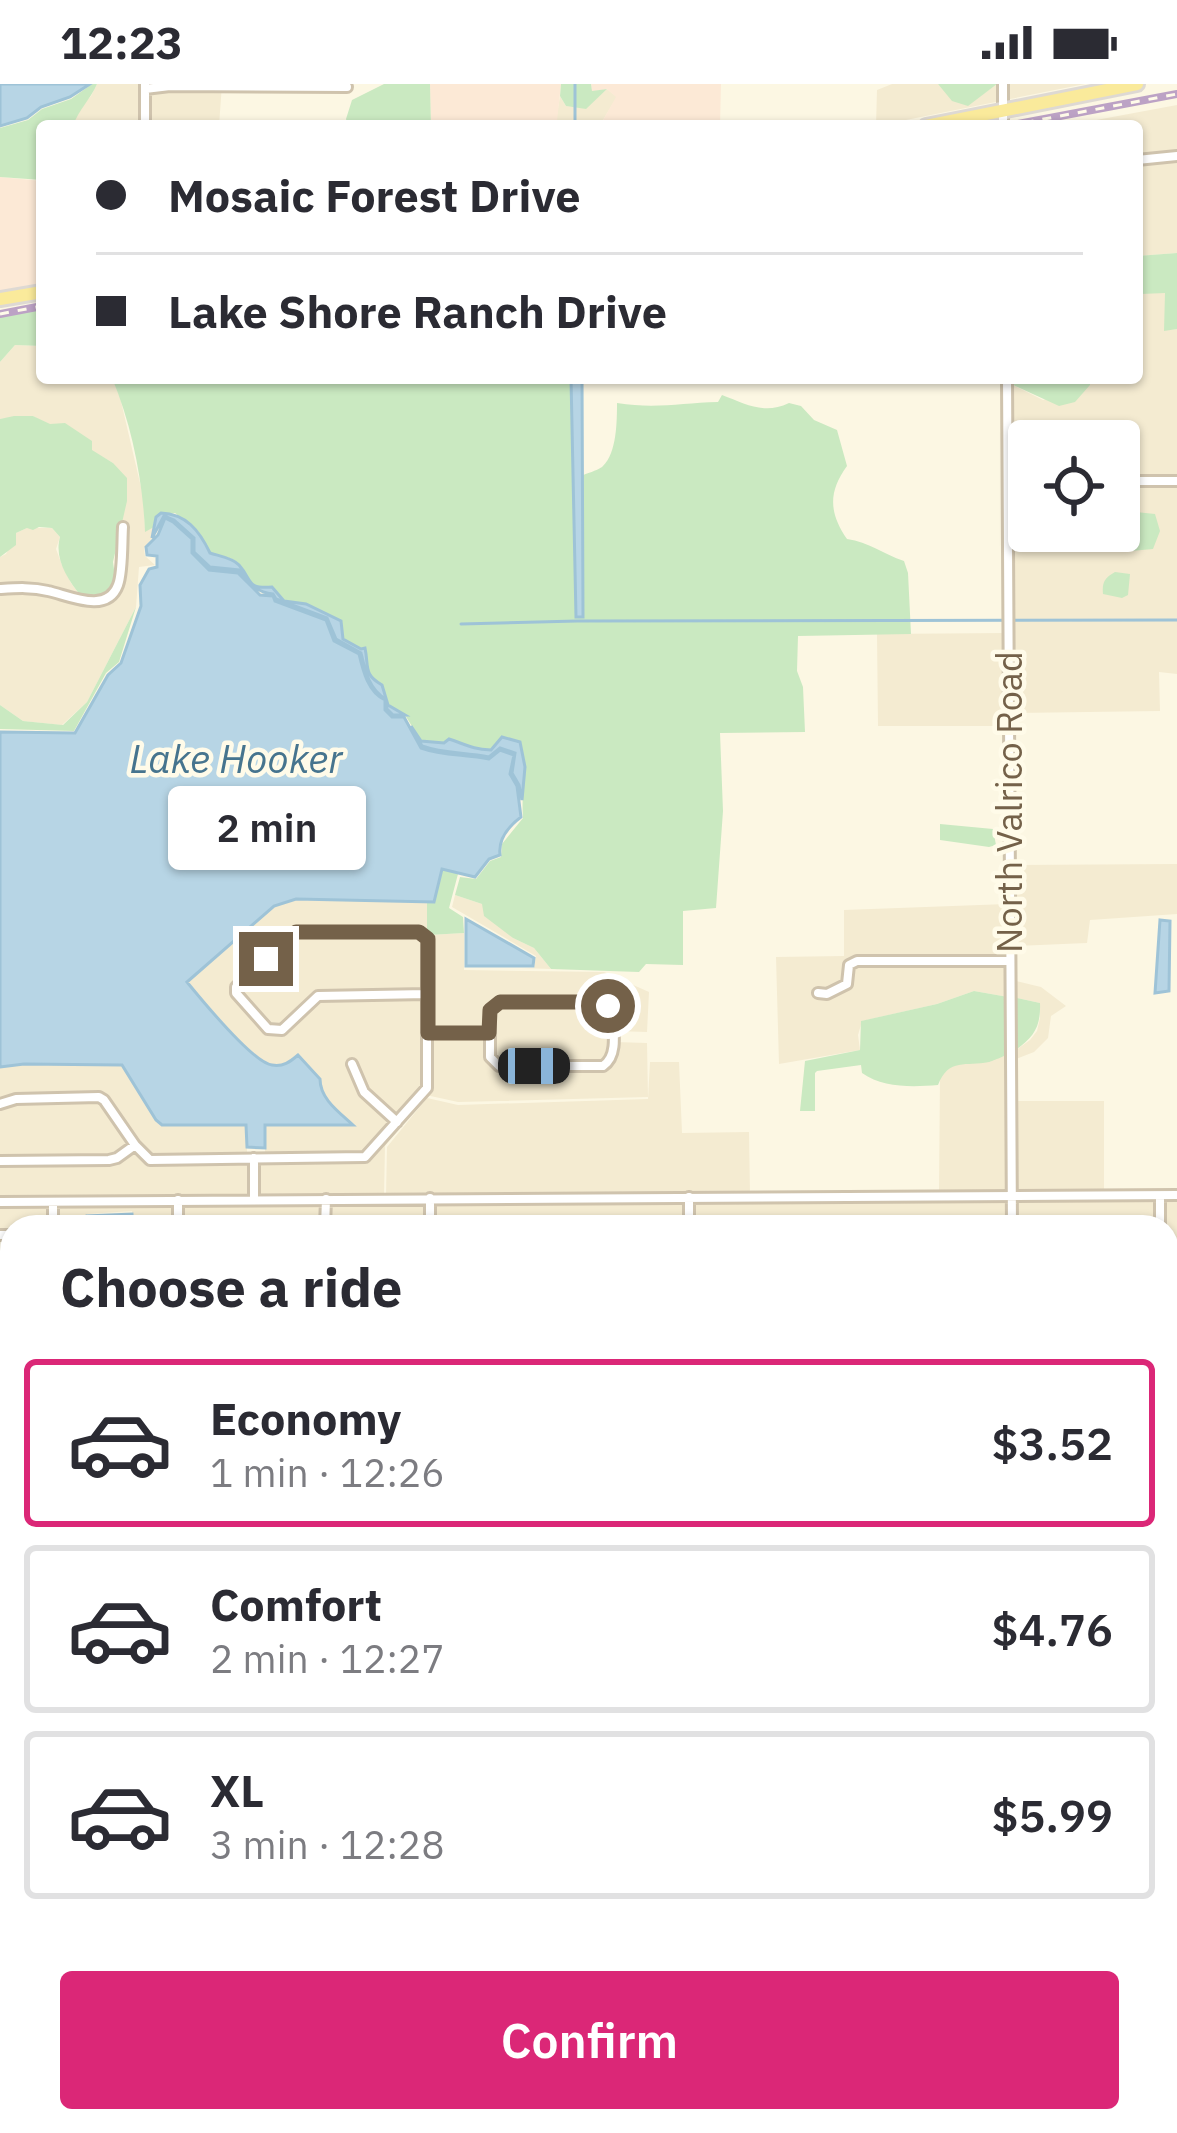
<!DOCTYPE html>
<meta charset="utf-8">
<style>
:root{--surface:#fff;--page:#f7f7f7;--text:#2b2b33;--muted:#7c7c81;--line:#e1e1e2;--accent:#db2777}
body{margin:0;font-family:"IBM Plex Sans",sans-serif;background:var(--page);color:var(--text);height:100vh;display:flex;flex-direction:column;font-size:45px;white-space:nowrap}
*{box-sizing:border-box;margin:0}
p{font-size:39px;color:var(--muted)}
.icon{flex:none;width:66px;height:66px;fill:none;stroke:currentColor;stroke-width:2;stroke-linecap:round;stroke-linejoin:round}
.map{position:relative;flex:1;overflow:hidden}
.drawer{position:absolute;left:0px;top:1131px;width:1179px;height:918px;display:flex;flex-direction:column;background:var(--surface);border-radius:36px 36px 0 0;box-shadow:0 3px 9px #0004}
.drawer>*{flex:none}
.hud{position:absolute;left:36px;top:36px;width:1107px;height:264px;border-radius:12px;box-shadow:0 3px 9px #0004;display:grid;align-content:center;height:264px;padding:0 60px;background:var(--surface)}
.controls{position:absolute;left:1008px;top:336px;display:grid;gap:24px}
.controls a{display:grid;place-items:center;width:132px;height:132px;border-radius:12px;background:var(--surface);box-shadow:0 3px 9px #0004;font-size:60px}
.end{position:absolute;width:54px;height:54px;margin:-27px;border:15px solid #746149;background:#fff;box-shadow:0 0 0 6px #fff}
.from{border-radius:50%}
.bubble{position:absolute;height:84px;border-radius:12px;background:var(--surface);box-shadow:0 3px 9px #0004;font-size:39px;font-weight:600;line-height:84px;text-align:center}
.car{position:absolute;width:36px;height:72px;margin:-36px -18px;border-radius:15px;box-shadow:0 0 9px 3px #0007;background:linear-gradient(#222 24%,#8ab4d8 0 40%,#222 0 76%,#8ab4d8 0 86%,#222 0)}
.hud b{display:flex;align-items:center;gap:42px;height:114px;font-size:45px}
.hud b+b{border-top:3px solid var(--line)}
.hud i{width:30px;height:30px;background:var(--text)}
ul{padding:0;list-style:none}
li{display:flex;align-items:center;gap:36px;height:168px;margin:0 24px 18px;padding:0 36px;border:6px solid var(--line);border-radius:12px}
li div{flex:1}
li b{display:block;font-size:45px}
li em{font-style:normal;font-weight:600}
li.current{border-color:var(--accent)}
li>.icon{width:108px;height:108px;stroke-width:1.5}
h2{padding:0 60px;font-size:54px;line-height:144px}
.action{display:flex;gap:24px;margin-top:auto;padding:24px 60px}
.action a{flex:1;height:138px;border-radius:12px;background:var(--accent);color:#fff;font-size:48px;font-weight:600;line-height:138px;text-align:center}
.status{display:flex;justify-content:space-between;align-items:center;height:84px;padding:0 60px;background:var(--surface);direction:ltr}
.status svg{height:33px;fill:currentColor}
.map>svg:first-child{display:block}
.residential{fill:#f4ebd1;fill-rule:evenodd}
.commercial{fill:#fce9d6}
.green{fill:#cae9c1}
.water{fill:#b7d5e5;stroke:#9ec3d7;stroke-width:3}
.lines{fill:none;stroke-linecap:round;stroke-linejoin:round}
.stream{stroke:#9ec3d7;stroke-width:3}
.minor-casing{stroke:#cfc3ad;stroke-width:14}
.major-casing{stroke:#ded9d3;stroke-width:18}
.minor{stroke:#fff;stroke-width:8}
.major{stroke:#faea9b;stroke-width:12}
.rail-casing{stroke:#bca2c5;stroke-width:8}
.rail{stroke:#fffbe9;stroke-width:3;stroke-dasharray:9;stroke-linecap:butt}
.route{stroke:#746149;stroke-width:15}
.labels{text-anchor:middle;stroke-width:9;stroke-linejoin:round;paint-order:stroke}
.street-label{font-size:36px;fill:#746149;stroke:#fffbe9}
.water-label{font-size:39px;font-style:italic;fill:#46748e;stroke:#fffbe9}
</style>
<div class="status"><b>12:23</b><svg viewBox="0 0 49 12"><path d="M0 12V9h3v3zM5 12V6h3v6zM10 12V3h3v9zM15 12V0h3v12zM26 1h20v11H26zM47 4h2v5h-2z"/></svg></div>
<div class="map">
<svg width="1177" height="2049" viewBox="0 0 1177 2049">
<rect width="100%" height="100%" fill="#fcf7e3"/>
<!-- residential -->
<path class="residential" d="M97 0H143V42H73L79 24 91 12Z
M148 0H222L219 42H148Z
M892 0H938L968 21 997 0H1085L876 42 877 6Z
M607 5 617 13 603 36 604 42H525V39L556 37 560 12 566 22 586 24Z
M1177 21V169L1137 172V42H1064Z
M1140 209H1166L1165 246 1177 245V590L1159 588 1160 627 1012 629 1009 299 1043 316 1090 301V294H1137V241ZM1029 357H1119V447H1029Z
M15 261 42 262V294H112L120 313 144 416 145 447 154 443 152 454 144 464 145 472 155 481 139 483 136 523 87 618 62 641 23 637 0 621V508L25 506 101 520 121 501 122 440 113 379 33 332 0 335V278Z
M27 444H52L60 453 56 465 62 481 71 499 80 511 107 510 100 514 90 515 0 503V473L6 470 16 449Z
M1006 549 1007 642H878L877 550Z
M1177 780V830L1090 836 1087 859 1015 862 1016 897 1041 903 1066 922 1051 932 1048 954 1034 968 1016 975 1017 1017H1104V1108H1014L1013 968 1030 956 1037 947 1040 934V919L1013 913 1012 781Z
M455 811 482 820 513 854 534 864 551 885 521 884H534L536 872 452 823Z
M296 815 427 818V848L429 851 464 849V886L604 888 649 908 647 948 615 947V958L647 959 648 1013 458 1018 426 1011 385 1062 384 1112 0 1113V983L24 980 122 981 156 1036 162 1040 247 1041V1070H265V1041L351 1039 330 1020 315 993 299 971 290 979 275 982 256 975 187 898 274 822Z
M1007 820V874H857L846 881 844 898 827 907H816L815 911 828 912 848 903 851 883 858 880H1007L1008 913 974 907 937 920 862 937 858 951 860 966 779 980 776 873 844 872V826Z
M1008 970 1009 1108 939 1109 940 993 951 982Z
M650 978H679L682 1049 749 1048 750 1110 386 1112 387 1063 427 1014 458 1021 648 1015Z
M939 1114H1009L1010 1143H691L692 1116Z
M1014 1114H1158L1157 1143H1015Z
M1163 1114H1177V1288L1172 1278 1167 1253V1143H1162Z
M687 1116 686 1143H433L432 1117Z
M427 1117 428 1143H328V1118Z
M323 1118V1143H135L132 1127 87 1130 85 1143H56V1121Z
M0 1121H51V1143H12V1148H0Z
M12 1153V1303H4L2 1154Z
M0 1309H12V1443H0Z
M1177 1330V1680H1167V1395L1171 1393 1167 1381 1171 1345Z
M0 1448H12V1531L0 1539Z
M0 1588 12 1593V1813L0 1828Z
M1167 1686H1177V1747H1167Z
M1167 1753H1177V1930H1167Z
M0 1996 12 1999V2037H138L142 2038 146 2049H0Z
M291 2037H1003V2049H293Z"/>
<!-- commercial -->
<path class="commercial" d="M430 0H561L557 37 526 39 525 42H431Z
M591 0H721L720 42H648L646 37 634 42H604L603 36 616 13 607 5 592 8Z
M0 93 42 97V201L0 209Z"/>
<!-- green -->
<path class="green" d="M92 0H97C90 16 79 25 73 42H42V96L0 93V44L28 36 42 25 71 15Z
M384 0H430L431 42H348L346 35 352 16Z
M561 0H591L592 7 607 5 586 25 566 22 560 12Z
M938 0H997L968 22 952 17Z
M1177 169V245L1164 247 1165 209 1141 210 1137 241V172Z
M42 225V262L15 261 0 278V233Z
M112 294H571L576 533 583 532V391C586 390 601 385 603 382 617 369 617 336 617 319 655 325 681 319 718 318L722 311C746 320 764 331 789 319L801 322 814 336 837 346 847 382C828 408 829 429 847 455 869 458 883 470 904 477L908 489 911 550 798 552 797 587 803 603 805 648 720 649 723 727 716 824 683 827V881L646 880 639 888 551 885 534 864 513 854 484 832 482 820 455 811 460 793 476 795 490 777 501 773 502 760 523 734C521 708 527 684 520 658L502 653 491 666 475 667 449 655 444 659 421 657 405 631 388 621 382 601 371 595 361 565 343 555 341 537 306 520 284 517 269 502C245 506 251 494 239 480 233 473 218 471 209 469L198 447 175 429 156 433 154 443 145 448C143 398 132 341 112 294Z
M1009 294H1090V301L1075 318 1059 322 1009 299Z
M14 332H33L50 340 65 339 92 357V366L113 379 127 394V417L113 478 116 500 107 510 81 512C67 495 54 474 60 453L52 444 39 443 33 446 27 444 16 449V461L0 473V335Z
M1136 428 1155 430 1160 447 1153 465 1131 467 1125 458Z
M1115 488 1130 490 1128 511 1122 514 1103 510C1102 499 1104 494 1115 488Z
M136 523 119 578 106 589 74 647 0 645V621L23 637 63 641 87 618Z
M940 740 993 745 996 761 989 763 940 756Z
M441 784 458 790 449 824 463 833 464 849 429 851 427 848V818L434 817Z
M974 907 1008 913V970C1007 971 990 978 989 978 966 983 949 973 938 1001 912 1003 883 1004 862 989L861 981 817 987 815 989V1027H800L805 977 860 966 861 937 937 920Z
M1013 913 1040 919C1041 944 1033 954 1013 968Z
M12 1534V1590L0 1586V1542Z
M1167 1976H1177V2049H1165Z
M204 2037H236L245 2049 248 2044 245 2037H277L280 2049H146L142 2038 194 2040Z"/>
<!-- water -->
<path class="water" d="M0 0H90L70 13 41 23 27 34 0 42Z
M571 294H582L583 533H576Z
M161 429C186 430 199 446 210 469 219 472 233 474 239 481 253 497 246 505 272 503L284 517 306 520 341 537 343 555 361 565 365 564C369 583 363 590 382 601L388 621 405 631H393L387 625 386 615C369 606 365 586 361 569L336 555 327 534 276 515 273 510C255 508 250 499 239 486L210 483 194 468V454L174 436 164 432 152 454 156 433Z
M165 434 173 438 192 455V469L209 486 238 489 260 511 273 512 275 517 326 536 334 557 359 570C363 587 368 608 385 616V626L392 633H404L421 664C443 672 465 670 489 675L500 666 514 671 510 690 517 702 521 733C509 742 498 755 500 771L489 775 475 793 442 785 434 818 296 815 274 822 187 898C201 915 253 979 272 981 283 983 290 978 298 971L320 995C320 1015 339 1028 353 1041H265V1064L247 1063 246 1041H162L156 1036 122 981 24 980 0 983V648L75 649 108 591 121 579 141 522 140 501 149 485 157 483V472L147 471 146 463 158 451Z
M411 642 421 657 444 659 449 655C467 661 472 665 491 666L502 653 520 658 525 683 522 716 519 701 512 689 515 669 500 664 489 673C465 668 444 670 422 662Z
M466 835 534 874 533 882H466Z
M1160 836 1170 837 1169 907 1155 909Z
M132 1130 133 1143H87V1132Z
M12 1816V1994L0 1991V1839L2 1830Z"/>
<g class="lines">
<!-- stream -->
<path class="stream" d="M575 0V42
M461 540 577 537 1177 536"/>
<!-- minor casing -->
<g class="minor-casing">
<path id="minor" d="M1003 0V42
M145 1V42
M145 5 170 2 347 3
M1137 76 1177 72
M1007 294 1012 1143
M1009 397H1029
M1119 397H1177
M0 505C17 504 32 503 48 507 68 511 107 531 118 501 123 488 122 459 123 443
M296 848H419L427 855V910L318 912 282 946 268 945 236 909V903Z
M818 909 827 910 847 900 849 881 857 877H1010
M500 918H603L612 927C613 945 619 972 603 982H499L490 973V926Z
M428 949H489
M352 980 364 1008 397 1038
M0 1020 16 1015 99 1013 104 1016 135 1061 150 1076 365 1073 427 1004V910
M254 1074V1115
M0 1077 109 1076 117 1074 135 1061
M430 1114V1143
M178 1116V1143
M0 1118 1177 1111
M53 1119V1143
M325 1143 326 1115
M689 1143V1113
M1160 1143V1112
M0 1151H12
M0 1210 1 1306
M1167 1259 1170 1279 1177 1293
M1167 1361 1168 1344 1177 1325
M1167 1391 1168 1392
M0 1446 12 1445
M1167 1683H1177
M0 1690H1
M1167 1750H1177
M1167 1932H1177
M332 2037V2049
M447 2037V2049
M556 2037 562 2049
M621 2037 626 2049
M791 2037V2049
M908 2037V2049
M968 2037V2049
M1014 2037V2049
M848 2049 850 2037"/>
</g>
<!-- major casing -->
<g class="major-casing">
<path id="major" d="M926 42 1137 0
M0 215 42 208"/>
</g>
<!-- minor -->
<use href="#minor" class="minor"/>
<!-- major -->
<use href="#major" class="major"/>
<!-- rail casing -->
<g class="rail-casing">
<path id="rail" d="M1007 42 1177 10
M0 230 42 222"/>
</g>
<!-- rail -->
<use href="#rail" class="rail"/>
</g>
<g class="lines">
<!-- route -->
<path class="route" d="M266 875 296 848H419L428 855V949H489L490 926 500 918H603L608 922"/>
</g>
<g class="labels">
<!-- street labels -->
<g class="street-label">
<text transform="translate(1009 718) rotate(-90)" y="13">North Valrico Road</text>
</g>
<!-- water labels -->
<g class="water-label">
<text x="236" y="689">Lake Hooker</text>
</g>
</g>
</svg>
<div class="controls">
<a><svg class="icon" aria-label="locate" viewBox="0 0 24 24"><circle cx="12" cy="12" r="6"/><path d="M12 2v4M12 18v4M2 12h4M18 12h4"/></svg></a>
</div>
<i class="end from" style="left:608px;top:922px"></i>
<i class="end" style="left:266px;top:875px"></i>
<div class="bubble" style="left:168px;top:702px;width:198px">2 min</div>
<i class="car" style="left:534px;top:982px;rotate:90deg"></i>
<div class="hud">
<b><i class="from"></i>Mosaic Forest Drive</b>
<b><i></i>Lake Shore Ranch Drive</b>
</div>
<section class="drawer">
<h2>Choose a ride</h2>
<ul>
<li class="current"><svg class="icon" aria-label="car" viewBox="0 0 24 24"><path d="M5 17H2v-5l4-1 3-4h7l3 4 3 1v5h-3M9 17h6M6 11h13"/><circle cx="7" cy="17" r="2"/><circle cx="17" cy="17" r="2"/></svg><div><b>Economy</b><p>1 min · 12:26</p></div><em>$3.52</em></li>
<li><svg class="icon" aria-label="car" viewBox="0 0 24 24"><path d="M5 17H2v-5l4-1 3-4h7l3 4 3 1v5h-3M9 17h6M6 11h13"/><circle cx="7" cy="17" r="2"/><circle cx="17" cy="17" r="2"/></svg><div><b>Comfort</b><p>2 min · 12:27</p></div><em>$4.76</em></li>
<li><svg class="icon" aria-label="car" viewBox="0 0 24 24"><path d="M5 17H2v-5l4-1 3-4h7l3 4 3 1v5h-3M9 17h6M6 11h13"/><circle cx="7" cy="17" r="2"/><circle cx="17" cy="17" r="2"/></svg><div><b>XL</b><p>3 min · 12:28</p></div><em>$5.99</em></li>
</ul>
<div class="action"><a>Confirm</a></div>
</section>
</div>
